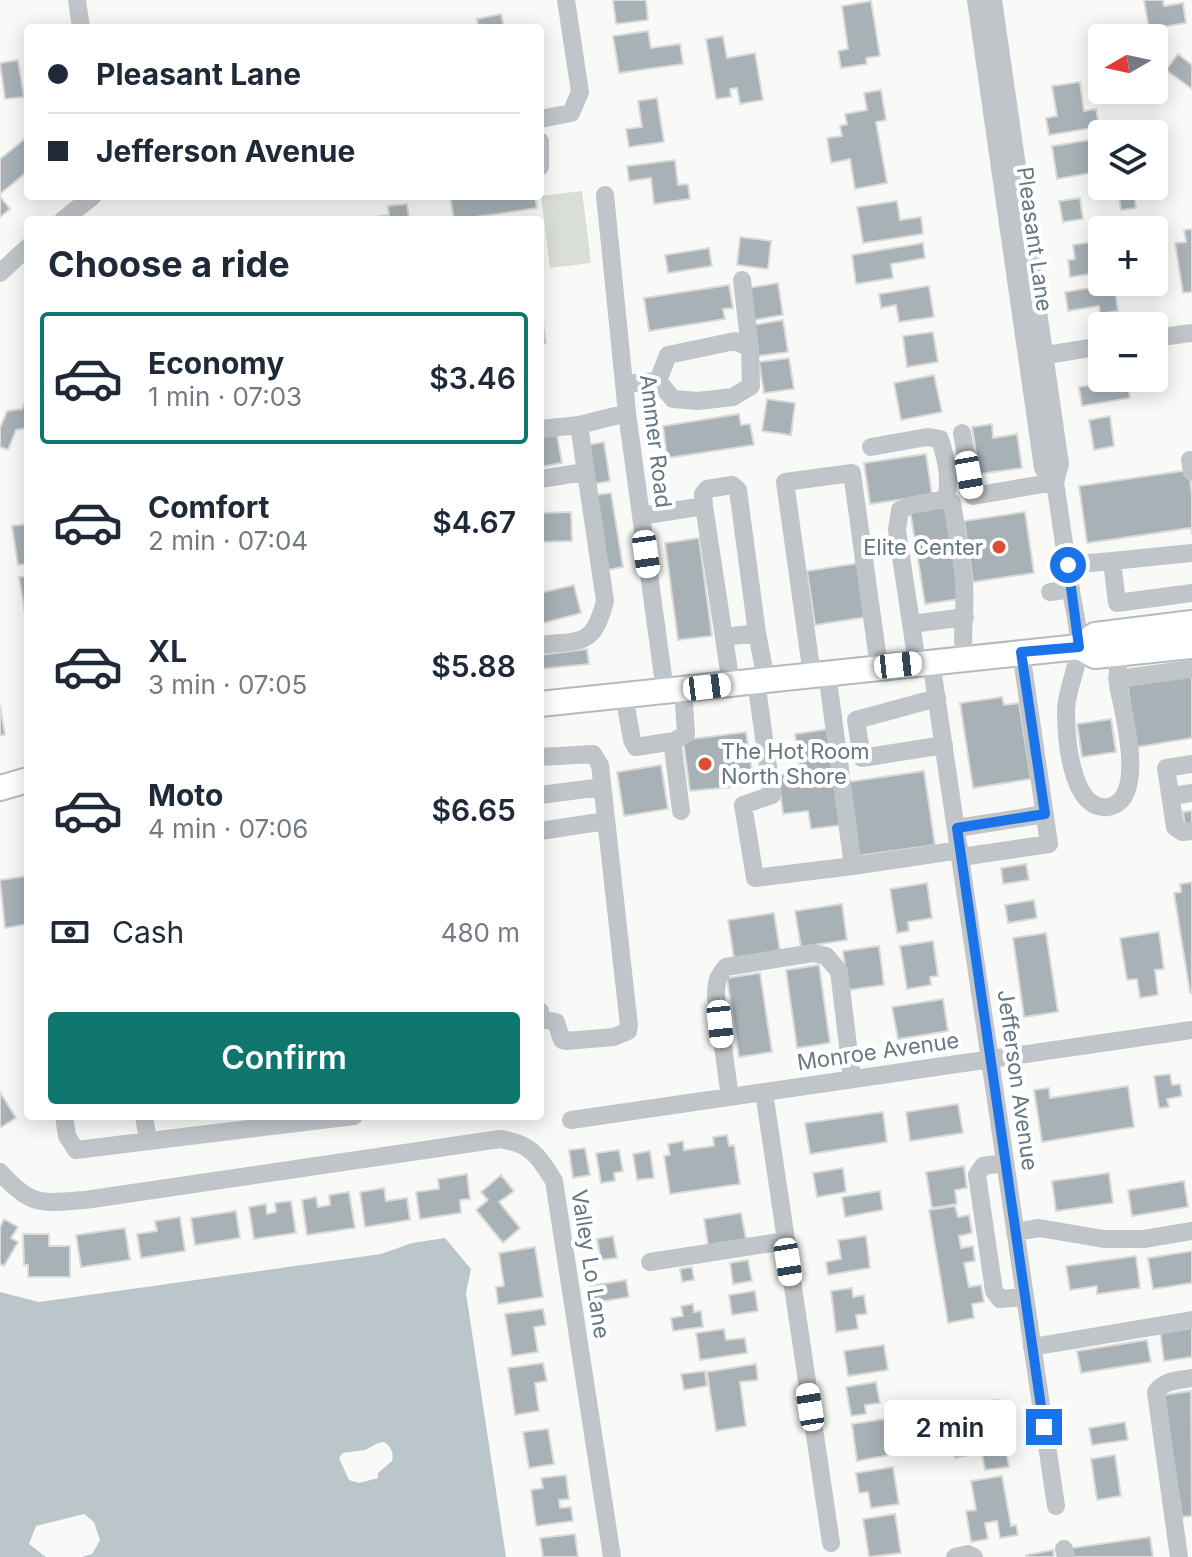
<!DOCTYPE html>
<meta charset="utf-8">
<style>
:root{--surface:#fff;--page:#f2f2f3;--text:#1f2937;--muted:#747a83;--line:#e0e1e3;--accent:#0f766e}
body{margin:0;font-family:Inter,sans-serif;background:var(--page);color:var(--text);height:100vh;display:flex;flex-direction:column;font-size:30px;white-space:nowrap}
*{box-sizing:border-box;margin:0}
p{font-size:26px;color:var(--muted)}
.icon{flex:none;width:44px;height:44px;fill:none;stroke:currentColor;stroke-width:2;stroke-linecap:round;stroke-linejoin:round}
.map{position:relative;flex:1;overflow:hidden}
.drawer{position:absolute;left:24px;top:216px;width:520px;height:904px;display:flex;flex-direction:column;background:var(--surface);border-radius:8px;box-shadow:0 4px 20px #0003}
.drawer>*{flex:none}
.hud{position:absolute;left:24px;top:24px;width:520px;height:176px;border-radius:8px;box-shadow:0 4px 20px #0003;display:grid;align-content:center;height:176px;padding:0 24px;background:var(--surface)}
.needle{width:52px;rotate:261deg}
.tools{position:absolute;left:1088px;top:24px;display:grid;gap:16px}
.tools a{display:grid;place-items:center;width:80px;height:80px;border-radius:8px;background:var(--surface);box-shadow:0 4px 20px #0003;font-size:40px}
.end{position:absolute;width:36px;height:36px;margin:-18px;border:10px solid #1a73e8;background:#fff;box-shadow:0 0 0 4px #fff}
.from{border-radius:50%}
.bubble{position:absolute;height:56px;border-radius:8px;background:var(--surface);box-shadow:0 4px 20px #0003;font-size:26px;font-weight:600;line-height:56px;text-align:center}
.car{position:absolute;width:24px;height:48px;margin:-24px -12px;border-radius:10px;box-shadow:0 0 6px 2px #0007;background:linear-gradient(#fff 24%,#345 0 40%,#fff 0 76%,#345 0 86%,#fff 0)}
.hud b{display:flex;align-items:center;gap:28px;height:76px;font-size:30px}
.hud b+b{border-top:2px solid var(--line)}
.hud i{width:20px;height:20px;background:var(--text)}
ul{padding:0;list-style:none}
li{display:flex;align-items:center;gap:24px;height:132px;margin:0 16px 12px;padding:0 8px;border:4px solid transparent;border-radius:8px}
li div{flex:1}
li b{display:block;font-size:30px}
li em{font-style:normal;font-weight:600}
li.current{border-color:var(--accent)}
li>.icon{width:72px;height:72px;stroke-width:1.5}
h2{padding:0 24px;font-size:36px;line-height:96px}
.pay{display:flex;align-items:center;gap:20px;height:88px;padding:0 24px;font-size:30px}
.pay p{margin-inline-start:auto}
.action{display:flex;gap:16px;margin-top:auto;padding:16px 24px}
.action a{flex:1;height:92px;border-radius:8px;background:var(--accent);color:#fff;font-size:32px;font-weight:600;line-height:92px;text-align:center}
.map>svg:first-child{display:block}
.green{fill:#d9ded6}
.water{fill:#bac6ca;fill-rule:evenodd}
.building{fill:#a7b1b6;stroke:#dbdbd9;stroke-width:2}
.lines{fill:none;stroke-linecap:round;stroke-linejoin:round}
.major-casing{stroke:#b4babd;stroke-width:28}
.minor{stroke:#c0c5c9;stroke-width:18}
.major{stroke:#fff;stroke-width:24}
.route{stroke:#1a73e8;stroke-width:10}
.poi-dot{fill:#dc4f34;stroke:#fff;stroke-width:3}
.labels{text-anchor:middle;stroke-width:8;stroke-linejoin:round;paint-order:stroke}
.street-label{font-size:22px;fill:#657781;stroke:#fff}
.poi-label{font-size:22px;fill:#657781;stroke:#fff;text-anchor:end}
</style>
<div class="map">
<svg width="1192" height="1557" viewBox="0 0 1192 1557">
<rect width="100%" height="100%" fill="#f9f9f7"/>
<!-- green -->
<path class="green" d="M582 191 591 263 550 268 541 196Z"/>
<!-- water -->
<path class="water" d="M445 1238 471 1269 466 1293 506 1557H82L92 1554 100 1540 94 1522 84 1514 36 1526 29 1544 46 1557H0V1292L39 1302 381 1254 412 1243ZM384 1442C391 1447 394 1452 392 1461L378 1473V1478L359 1483 349 1480 339 1458 343 1453 365 1450 378 1443Z"/>
<!-- building -->
<path class="building" d="M613 0H646L648 20 616 24Z
M1144 0H1163L1164 6 1183 3 1186 23 1149 29Z
M871 1 880 56 866 58 867 64 841 68 838 51 848 49 842 6Z
M501 14 504 28H460L478 24 477 19Z
M648 31 651 48 680 44 683 64 619 73 613 36Z
M723 36 727 58 755 53 763 100 740 104 737 88 730 89 731 97 716 99 706 39Z
M1178 54 1192 65V89L1166 70Z
M18 60 24 97 5 99 0 63Z
M1080 82 1084 111 1096 109 1099 127 1049 135 1046 118 1057 116 1052 86Z
M881 90 886 120 876 122 887 183 855 189 850 159 831 163 827 138 842 136 840 126 847 124 845 114 867 110 864 93Z
M657 98 664 142 629 147 626 129 642 127 638 101Z
M26 138 28 141V171L0 194V159Z
M1090 140 1094 163H1090L1091 173 1057 179 1052 146Z
M675 160 678 185 688 184 690 199 654 204 651 178 629 181 627 166Z
M1133 188 1136 208 1121 210 1118 191Z
M0 196 10 209 0 217Z
M450 196H535L537 208 454 220Z
M1080 198 1083 219 1063 222 1059 201Z
M897 201 900 220 921 217 923 234 863 243 857 207Z
M407 204 409 218 414 217 415 220H354L389 215 388 206Z
M1192 229V292L1183 293 1175 243 1186 242 1184 230Z
M740 237 771 241 768 269 737 265Z
M1097 241 1102 272 1070 277 1068 260 1075 259 1073 245Z
M923 243 925 258 891 264 893 278 856 284 852 255Z
M709 248 712 266 668 273 665 255Z
M778 283 783 315 753 320 748 288Z
M1114 284 1118 311 1100 314 1099 306 1068 311 1065 292Z
M729 285 733 308 723 309 725 319 649 331 644 298Z
M929 286 934 317 899 322 896 305 881 308 879 294Z
M540 304 546 343 540 344Z
M783 320 788 352 758 356 753 325Z
M933 332 938 362 907 367 903 336Z
M789 358 794 389 764 393 759 362Z
M934 375 942 412 901 420 894 383Z
M1127 379 1130 398 1082 406 1079 387Z
M28 395V428L16 430 8 450 0 447V428L7 411 22 409Z
M767 399 795 403 791 435 762 431Z
M739 414 741 425 750 424 754 445 667 458 663 426Z
M1110 416 1114 446 1094 450 1089 420Z
M992 424 993 438 1017 434 1022 468 979 474 972 427Z
M557 435 562 463 540 467V437Z
M604 442 610 481 594 484 588 445Z
M926 454 932 495 870 504 864 463Z
M1189 470 1192 495V534L1191 528 1087 543 1079 486Z
M611 493 623 567 607 570 595 495Z
M945 505 960 599 925 604 910 510Z
M571 512 572 541 540 542V513Z
M1025 512 1034 573 973 582 964 521Z
M27 524 28 564 18 565 12 526Z
M699 538 712 636 678 640 665 543Z
M859 563 867 617 815 625 807 571Z
M28 576V632L19 577Z
M574 585 581 613 540 624V593Z
M587 649 589 664 540 669V655Z
M1192 674V738L1137 747 1127 684Z
M1002 697 1004 705 1019 703 1031 779 973 788 960 703Z
M0 705 5 735H0Z
M1111 719 1116 752 1082 757 1077 724Z
M828 729 843 825 811 829 808 811 783 814 778 775 800 772 795 734Z
M746 732 754 785 690 791 683 740Z
M661 765 668 809 624 816 617 772Z
M924 771 935 845 857 856 847 782Z
M1192 811V827L1185 828 1183 812Z
M1026 864 1029 880 1003 884 1001 868Z
M28 876V924L5 928 0 880Z
M1192 882V993H1190L1174 893 1181 892 1180 884Z
M927 883 932 918 908 922 909 931 897 933 890 889Z
M1034 900 1037 918 1008 923 1005 905Z
M842 904 847 940 801 947 795 911Z
M774 913 780 951 734 958 728 920Z
M1159 932 1164 969 1155 970 1158 995 1140 998 1137 979 1127 980 1120 938Z
M1046 933 1058 1012 1024 1017 1013 938Z
M933 941 938 976 930 977 931 985 907 989 900 946Z
M879 946 884 985 848 990 843 951Z
M819 965 830 1043 797 1048 786 970Z
M760 973 772 1052 739 1057 727 978Z
M943 999 948 1031 898 1039 892 1007Z
M1170 1074 1172 1085 1180 1084 1182 1096 1167 1099 1169 1107 1159 1108 1154 1076Z
M1128 1086 1134 1127 1042 1142 1034 1090 1049 1088 1050 1098Z
M0 1092 16 1118 0 1128Z
M958 1104 963 1133 910 1141 906 1112Z
M883 1112 887 1142 810 1154 805 1123Z
M727 1135 729 1146 734 1145 740 1184 670 1194 664 1156 670 1155 668 1144 683 1141 684 1150 714 1146 713 1137Z
M585 1148 590 1175 573 1178 569 1150Z
M619 1150 623 1171 614 1173 615 1181 601 1183 596 1153Z
M650 1151 654 1178 637 1180 633 1154Z
M964 1166 967 1188 955 1190 957 1204 932 1208 926 1172Z
M843 1168 846 1192 817 1197 813 1173Z
M1109 1173 1113 1203 1056 1211 1052 1181Z
M467 1174 470 1199 460 1200 461 1213 420 1219 416 1192 439 1189 438 1179Z
M501 1175 514 1191 499 1202 520 1228 503 1243 476 1210 488 1200 481 1192Z
M1184 1181 1188 1207 1132 1216 1128 1190Z
M384 1188 386 1201 407 1198 410 1220 365 1227 360 1192Z
M880 1191 883 1210 845 1217 842 1197Z
M349 1192 355 1228 307 1235 302 1200 316 1197 318 1207 330 1205 329 1195Z
M291 1201 296 1233 254 1239 249 1207 266 1204 267 1214 276 1212 275 1203Z
M955 1206 958 1217 969 1215 972 1233 959 1236 961 1248 973 1246 975 1261 964 1263 969 1287 981 1285 984 1302 972 1304 974 1318 948 1323 929 1210Z
M236 1211 240 1238 195 1245 191 1218Z
M741 1213 746 1239 708 1245 704 1219Z
M180 1217 185 1251 141 1258 137 1234 157 1231 155 1221Z
M4 1219 18 1227 11 1238 18 1242 4 1266 0 1264V1227Z
M125 1228 130 1260 81 1267 76 1235Z
M23 1234H49V1246H70V1277H28V1265H24Z
M613 1236 617 1258 601 1260 597 1239Z
M866 1236 870 1268 828 1275 826 1262 841 1259 838 1240Z
M535 1247 543 1297 498 1304 496 1287 504 1286 499 1253Z
M1192 1251V1283L1153 1289 1148 1258Z
M1136 1256 1140 1288 1097 1294V1286L1070 1290 1066 1266Z
M748 1260 752 1281 733 1284 730 1263Z
M692 1267 694 1280 682 1282 680 1269Z
M626 1280 629 1297 593 1303 590 1286Z
M852 1288 853 1297 864 1295 867 1314 856 1315 858 1329 836 1332 831 1291Z
M755 1291 758 1311 732 1315 729 1295Z
M693 1304 694 1312 701 1311 703 1327 673 1331 671 1318 683 1316 681 1306Z
M543 1309 546 1325 534 1327 538 1352 512 1356 505 1314Z
M1192 1326V1357L1164 1361 1160 1331Z
M724 1329 726 1340 745 1338 747 1353 700 1360 696 1333Z
M1147 1340 1151 1362 1081 1373 1077 1351Z
M884 1345 888 1370 848 1376 844 1351Z
M543 1363 547 1381 535 1383 539 1411 515 1415 508 1368Z
M756 1364 758 1380 740 1382 746 1426 716 1431 707 1372Z
M705 1371 707 1386 684 1390 681 1374Z
M876 1382 880 1403 865 1405 866 1414 851 1416 846 1387Z
M1191 1391 1192 1516 1182 1517 1163 1395Z
M998 1400 1002 1425 969 1430 965 1405Z
M885 1419 890 1455 857 1461 852 1424Z
M1125 1422 1128 1440 1092 1445 1089 1428Z
M548 1429 554 1464 529 1468 523 1432Z
M967 1433 970 1455 955 1458 951 1436Z
M1005 1445 1009 1467 985 1470 981 1449Z
M1115 1455 1121 1496 1097 1500 1091 1459Z
M893 1467 899 1504 871 1508 868 1492 859 1493 856 1473Z
M566 1475 569 1499 559 1500 560 1508 571 1507 573 1521 536 1526 531 1490 543 1488 541 1478Z
M1002 1476 1011 1526 1016 1525 1018 1535 1000 1538 997 1521 985 1523 988 1539 971 1542 966 1511 976 1510 971 1481Z
M895 1514 901 1553 869 1557 863 1519Z
M575 1534 578 1557H543L540 1538Z
M1150 1537 1153 1557H1072L1071 1548Z
M1053 1550 1054 1557H1026V1555Z"/>
<g class="lines">
<!-- major casing -->
<g class="major-casing">
<path id="major" d="M1079 647 1095 656 1192 646
M540 704 1079 647 1095 635 1192 623
M0 788 28 780"/>
</g>
<!-- minor -->
<path class="minor" d="M77 0 81 28
M976 0 1043 468 1055 482
M993 0 1060 464 1055 482C1060 518 1066 555 1071 591 1074 609 1079 627 1079 645 1079 668 1066 689 1066 711 1066 737 1071 812 1108 807 1147 801 1124 715 1119 690 1116 678 1119 666 1118 654
M540 119 571 113 580 92 566 0
M540 141V167
M605 195 627 413 665 691
M63 220 93 196
M0 273 28 247
M742 280 750 348
M1154 338 1192 333
M1034 357 1102 346
M624 384 658 381 668 355 735 341 750 348 751 386 733 397 698 401 673 399 658 381
M540 429 579 425
M962 433 973 496 1055 482
M871 447 927 437 940 439C946 459 951 478 946 499
M1190 460 1192 472
M540 479 585 472
M704 506 703 494 707 489 732 485 738 490 757 633
M641 516 704 506 731 684
M1112 561 1192 553
M1068 565 1112 561 1117 603 1192 593
M1050 592 1071 589
M912 624 965 617
M724 637 757 633 766 680
M540 645C582 640 593 647 605 601L579 425 627 413
M931 661 1056 1506
M917 663 897 530 900 510 912 505 946 499 952 503C956 530 962 557 964 584 966 610 961 632 964 658
M812 675 785 482 852 473 879 667
M1117 679 1192 669
M756 681 772 795 743 805 755 878 853 866 827 673
M624 695 632 740 636 747 674 741
M937 698 856 720 862 758 944 745
M540 757 593 754 600 765 629 1026 628 1031 614 1037 566 1041 562 1040 556 1022 541 1019 540 1011
M1192 764 1166 768 1175 827 1182 832 1192 831
M540 795 602 787
M1171 796 1192 793
M681 811 673 748 674 741 686 734 683 689
M957 828 1045 814
M540 831 606 821
M961 857 1049 844 1021 652
M853 866 960 850
M764 1092 831 1543
M730 1097 716 996C716 983 717 977 726 967L813 953 826 956 839 971 852 1079
M64 1116 67 1136 76 1150 354 1116
M144 1116 148 1141
M571 1120 1192 1030
M1005 1163 983 1166 977 1175 994 1291 1000 1299 1025 1297
M0 1172C31 1207 41 1203 85 1200L500 1139C531 1144 538 1155 554 1181L612 1557
M1015 1232 1039 1228 1104 1239H1144L1192 1231
M650 1262 785 1241
M1032 1347 1192 1320
M1064 1549 1066 1557
M955 1557 968 1554 974 1557
M1179 1557 1156 1392C1164 1380 1179 1380 1192 1378"/>
<!-- major -->
<use href="#major" class="major"/>
</g>
<g class="lines">
<!-- route -->
<path class="route" d="M1044 1427 957 828 1045 814 1021 652 1079 647 1068 565"/>
</g>
<!-- markers -->
<g class="poi-dot">
<circle cx="999" cy="547" r="8"/>
<circle cx="705" cy="764" r="8"/>
</g>
<g class="labels">
<!-- street labels -->
<g class="street-label">
<text transform="translate(1035 239) rotate(82)" y="8">Pleasant Lane</text>
<text transform="translate(656 441) rotate(83)" y="8">Ammer Road</text>
<text transform="translate(878 1051) rotate(-8)" y="8">Monroe Avenue</text>
<text transform="translate(1018 1080) rotate(82)" y="8">Jefferson Avenue</text>
<text transform="translate(591 1264) rotate(81)" y="8">Valley Lo Lane</text>
</g>
<!-- poi labels -->
<g class="poi-label">
<text x="983" y="555">Elite Center</text>
<text x="721" y="759" text-anchor="start">The Hot Room<tspan x="721" dy="25">North Shore</tspan></text>
</g>
</g>
</svg>
<div class="tools">
<a><svg class="needle" viewBox="-14 -14 28 28"><path d="M0-13l5 13h-10z" fill="#e53935"/><path d="M0 13l5-13h-10z" fill="#747a83"/></svg></a>
<a><svg class="icon" aria-label="layers" viewBox="0 0 24 24"><path d="M12 4l9 5-9 5-9-5zM3 14l9 5 9-5"/></svg></a>
<a>+</a>
<a>−</a>
</div>
<i class="end from" style="left:1068px;top:565px"></i>
<i class="end" style="left:1044px;top:1427px"></i>
<div class="bubble" style="left:884px;top:1400px;width:132px">2 min</div>
<i class="car" style="left:969px;top:475px;rotate:170deg"></i>
<i class="car" style="left:646px;top:554px;rotate:172deg"></i>
<i class="car" style="left:898px;top:665px;rotate:84deg"></i>
<i class="car" style="left:707px;top:687px;rotate:83deg"></i>
<i class="car" style="left:720px;top:1024px;rotate:174deg"></i>
<i class="car" style="left:788px;top:1262px;rotate:171deg"></i>
<i class="car" style="left:810px;top:1407px;rotate:351deg"></i>
<div class="hud">
<b><i class="from"></i>Pleasant Lane</b>
<b><i></i>Jefferson Avenue</b>
</div>
<section class="drawer">
<h2>Choose a ride</h2>
<ul>
<li class="current"><svg class="icon" aria-label="car" viewBox="0 0 24 24"><path d="M5 17H2v-5l4-1 3-4h7l3 4 3 1v5h-3M9 17h6M6 11h13"/><circle cx="7" cy="17" r="2"/><circle cx="17" cy="17" r="2"/></svg><div><b>Economy</b><p>1 min · 07:03</p></div><em>$3.46</em></li>
<li><svg class="icon" aria-label="car" viewBox="0 0 24 24"><path d="M5 17H2v-5l4-1 3-4h7l3 4 3 1v5h-3M9 17h6M6 11h13"/><circle cx="7" cy="17" r="2"/><circle cx="17" cy="17" r="2"/></svg><div><b>Comfort</b><p>2 min · 07:04</p></div><em>$4.67</em></li>
<li><svg class="icon" aria-label="car" viewBox="0 0 24 24"><path d="M5 17H2v-5l4-1 3-4h7l3 4 3 1v5h-3M9 17h6M6 11h13"/><circle cx="7" cy="17" r="2"/><circle cx="17" cy="17" r="2"/></svg><div><b>XL</b><p>3 min · 07:05</p></div><em>$5.88</em></li>
<li><svg class="icon" aria-label="car" viewBox="0 0 24 24"><path d="M5 17H2v-5l4-1 3-4h7l3 4 3 1v5h-3M9 17h6M6 11h13"/><circle cx="7" cy="17" r="2"/><circle cx="17" cy="17" r="2"/></svg><div><b>Moto</b><p>4 min · 07:06</p></div><em>$6.65</em></li>
</ul>
<div class="pay"><svg class="icon" aria-label="cash" viewBox="0 0 24 24"><path d="M3 7h18v10H3z"/><circle cx="12" cy="12" r="2"/></svg>Cash<p>480 m</p></div>
<div class="action"><a>Confirm</a></div>
</section>
</div>
